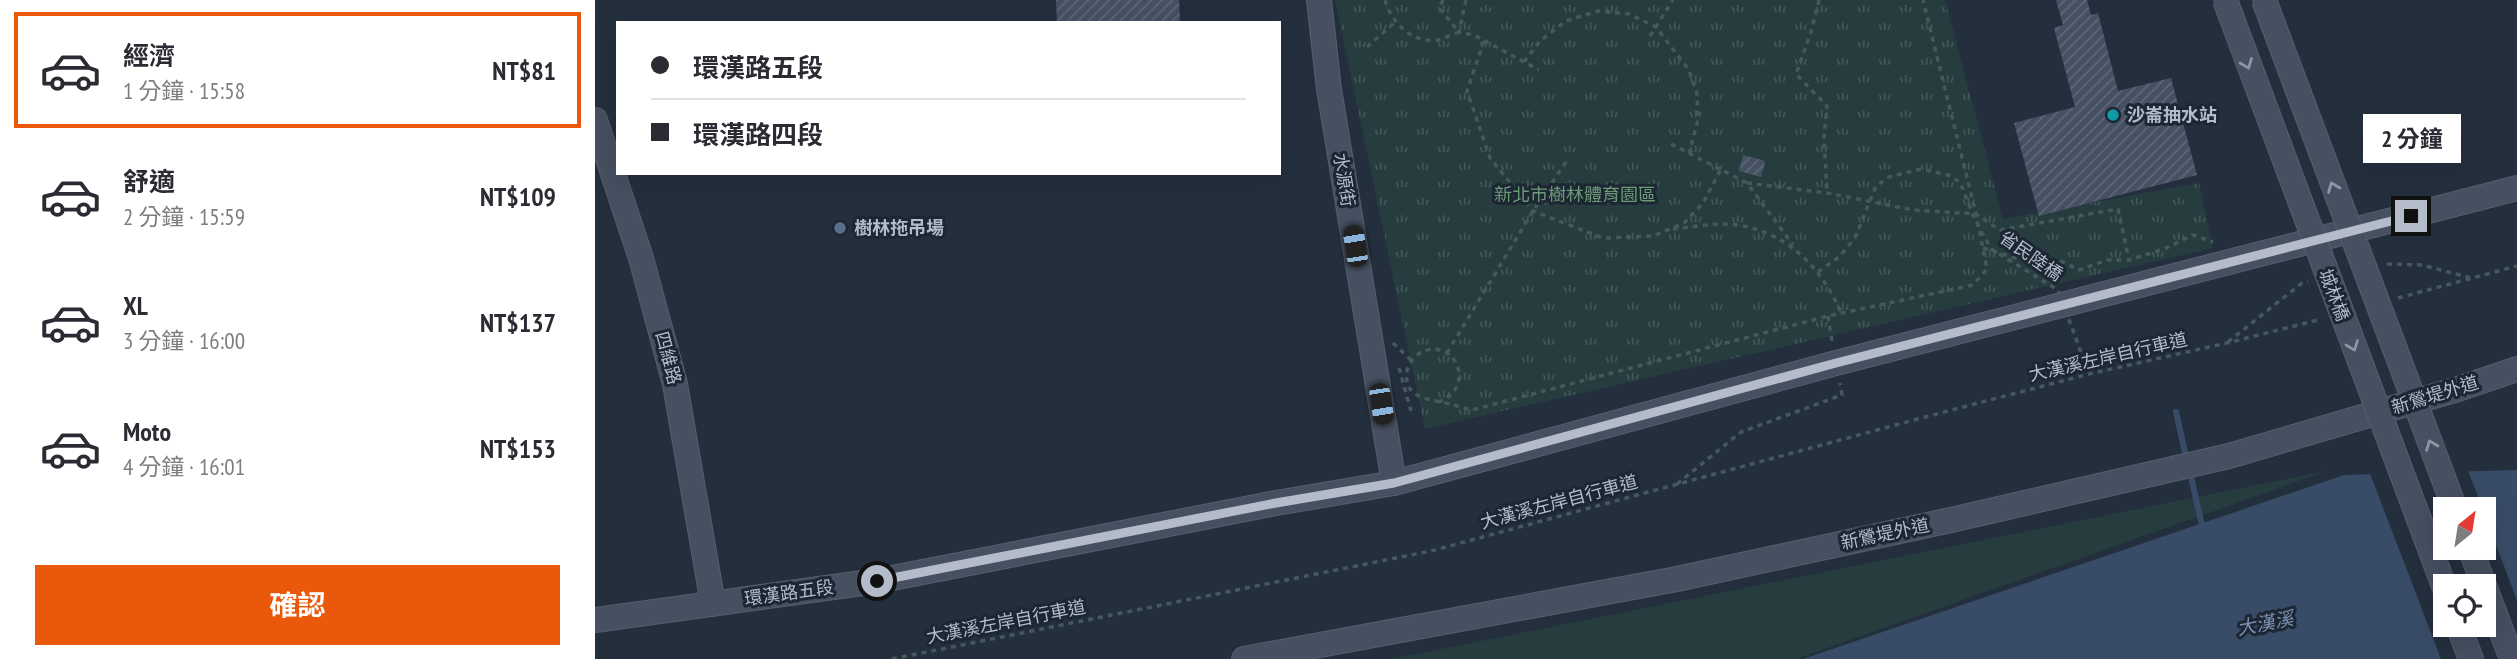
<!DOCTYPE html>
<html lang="zh-TW">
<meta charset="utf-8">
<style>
:root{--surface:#fff;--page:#f2f2f3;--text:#2b2b33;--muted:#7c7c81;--line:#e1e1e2;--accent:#ea580c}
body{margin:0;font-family:"PT Sans Narrow","Noto Sans TC",sans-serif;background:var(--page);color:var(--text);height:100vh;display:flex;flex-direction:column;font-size:26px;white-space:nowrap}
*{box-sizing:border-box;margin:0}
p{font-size:23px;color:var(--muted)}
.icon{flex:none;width:38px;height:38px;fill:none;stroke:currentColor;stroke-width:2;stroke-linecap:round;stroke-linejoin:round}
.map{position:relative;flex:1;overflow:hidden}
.details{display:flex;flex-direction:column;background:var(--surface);width:595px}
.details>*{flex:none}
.top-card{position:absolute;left:21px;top:21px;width:665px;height:154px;border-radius:0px;box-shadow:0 7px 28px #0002;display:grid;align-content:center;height:154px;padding:0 35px;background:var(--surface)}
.needle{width:46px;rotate:30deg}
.fabs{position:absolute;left:1838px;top:497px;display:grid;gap:14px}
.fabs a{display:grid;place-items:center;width:63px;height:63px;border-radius:0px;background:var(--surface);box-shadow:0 7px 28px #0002;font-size:35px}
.end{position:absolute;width:32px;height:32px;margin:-16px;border:9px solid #b4bcc9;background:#111;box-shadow:0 0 0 4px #111}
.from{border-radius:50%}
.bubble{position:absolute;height:49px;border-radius:0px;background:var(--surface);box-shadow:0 7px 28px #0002;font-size:23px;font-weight:700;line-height:49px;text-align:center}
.car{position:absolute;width:21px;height:42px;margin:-21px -10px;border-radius:9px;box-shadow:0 0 5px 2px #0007;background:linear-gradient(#222 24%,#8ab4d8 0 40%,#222 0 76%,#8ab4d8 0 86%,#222 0)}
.top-card b{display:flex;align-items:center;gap:24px;height:66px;font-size:26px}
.top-card b+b{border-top:2px solid var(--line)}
.top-card i{width:18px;height:18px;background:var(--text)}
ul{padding:12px 0 0;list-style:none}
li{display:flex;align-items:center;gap:21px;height:116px;margin:0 14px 10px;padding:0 21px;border:4px solid transparent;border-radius:0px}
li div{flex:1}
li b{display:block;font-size:26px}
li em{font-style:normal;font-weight:700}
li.current{border-color:var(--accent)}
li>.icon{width:63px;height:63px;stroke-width:1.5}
.button{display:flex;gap:14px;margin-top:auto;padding:14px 35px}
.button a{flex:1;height:80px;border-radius:0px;background:var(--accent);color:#fff;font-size:28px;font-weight:700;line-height:80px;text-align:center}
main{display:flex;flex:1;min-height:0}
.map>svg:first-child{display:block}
.grass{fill:#263c3f}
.park{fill:url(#park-tufts)}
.water{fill:#394c67;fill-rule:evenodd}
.pier{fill:#242f3e;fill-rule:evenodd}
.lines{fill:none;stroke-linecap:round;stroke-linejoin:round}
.stream{stroke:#394c67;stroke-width:6}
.building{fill:url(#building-hatch)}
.secondary-casing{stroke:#565f6c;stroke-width:26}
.path{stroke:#44595c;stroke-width:3.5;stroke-dasharray:5 5;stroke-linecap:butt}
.secondary{stroke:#465061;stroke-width:24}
.secondary-bridge-casing{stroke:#565f6c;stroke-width:26;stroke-linecap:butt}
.path-bridge{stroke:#44595c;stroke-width:3.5;stroke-dasharray:5 5;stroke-linecap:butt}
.secondary-bridge{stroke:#465061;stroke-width:24}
.oneway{stroke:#8e96a5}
.route{stroke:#b4bcc9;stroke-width:9}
.culture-dot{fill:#0f9aa8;stroke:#1d2633;stroke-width:2.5}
.service-dot{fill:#5c6f8a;stroke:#1d2633;stroke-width:2.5}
.labels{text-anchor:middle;stroke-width:6;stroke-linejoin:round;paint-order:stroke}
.poi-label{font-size:18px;font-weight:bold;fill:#b4bcc9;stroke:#1d2633;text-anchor:start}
.street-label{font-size:18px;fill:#b4bcc9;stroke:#1d2633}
.park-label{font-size:18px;fill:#6b9a76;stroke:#1d2633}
.water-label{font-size:19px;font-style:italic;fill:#7c92b1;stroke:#1d2633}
</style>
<main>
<section class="details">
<ul>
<li class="current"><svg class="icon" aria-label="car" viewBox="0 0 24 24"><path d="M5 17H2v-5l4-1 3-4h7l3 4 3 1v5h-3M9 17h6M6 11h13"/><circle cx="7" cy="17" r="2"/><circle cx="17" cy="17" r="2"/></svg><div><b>經濟</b><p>1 分鐘 · 15:58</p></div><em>NT$81</em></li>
<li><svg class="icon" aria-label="car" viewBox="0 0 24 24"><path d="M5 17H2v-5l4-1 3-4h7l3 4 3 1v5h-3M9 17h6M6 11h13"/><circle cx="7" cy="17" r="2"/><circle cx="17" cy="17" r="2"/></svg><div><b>舒適</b><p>2 分鐘 · 15:59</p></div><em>NT$109</em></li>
<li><svg class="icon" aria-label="car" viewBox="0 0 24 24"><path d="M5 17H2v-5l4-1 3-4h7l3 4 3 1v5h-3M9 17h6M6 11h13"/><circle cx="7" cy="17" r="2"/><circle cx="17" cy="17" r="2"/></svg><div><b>XL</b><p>3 分鐘 · 16:00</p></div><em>NT$137</em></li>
<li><svg class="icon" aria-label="car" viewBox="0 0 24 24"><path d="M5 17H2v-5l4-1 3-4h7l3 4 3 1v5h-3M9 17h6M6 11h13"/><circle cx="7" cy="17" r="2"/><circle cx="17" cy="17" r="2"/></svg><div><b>Moto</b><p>4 分鐘 · 16:01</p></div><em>NT$153</em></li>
</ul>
<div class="button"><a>確認</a></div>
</section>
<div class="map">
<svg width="1922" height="659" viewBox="0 0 1922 659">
<defs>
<pattern id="park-tufts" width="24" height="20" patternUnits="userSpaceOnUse" patternTransform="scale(1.75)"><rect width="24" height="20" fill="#263c3f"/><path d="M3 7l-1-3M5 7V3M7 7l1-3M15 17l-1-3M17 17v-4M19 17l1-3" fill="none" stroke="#435659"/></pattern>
<pattern id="building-hatch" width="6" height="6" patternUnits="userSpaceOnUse" patternTransform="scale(1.75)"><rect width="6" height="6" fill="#455162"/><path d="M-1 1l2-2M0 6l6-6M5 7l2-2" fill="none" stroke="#5d6877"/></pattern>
</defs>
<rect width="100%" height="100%" fill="#242f3e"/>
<!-- grass -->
<path class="grass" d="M1732 471 1201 659H796Z"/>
<!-- park -->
<path class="park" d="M740 0H1350L1408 219 1604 183 1618 248 830 429Z"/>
<!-- water -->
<path class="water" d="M1922 470V659H1208L1749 475ZM1850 509H1888V548H1850ZM1850 586H1888V625H1850Z"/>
<!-- pier -->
<path class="pier" d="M1872 468 1888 509H1850V548H1888V511L1922 600V659H1846L1774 471ZM1850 586H1888V625H1850Z"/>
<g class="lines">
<!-- stream -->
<path class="stream" d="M1581 412 1592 461
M1595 472 1608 530"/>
</g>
<!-- building -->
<path class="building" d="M461 0H584L585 21 462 23Z
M1461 0H1492L1496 15 1503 13 1523 91 1576 78 1602 175 1444 216 1419 123 1480 107 1459 28 1468 25Z
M1148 155 1170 161 1166 177 1144 171Z"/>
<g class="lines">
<!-- secondary casing -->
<g class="secondary-casing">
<path id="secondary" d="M724 0 734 89 799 483
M0 120 46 258 80 384 118 604
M1875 548 1917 659
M0 620 282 581 681 503 799 483 1241 363 1922 188
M1863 625 1876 659
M649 659 1082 579 1356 520 1634 456 1863 389 1922 369"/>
</g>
<!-- path -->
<path class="path" d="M790 0C796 22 817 44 843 40 849 39 857 34 864 32L844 8 848 0
M871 0 864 32 879 35 944 70
M1224 0 1216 32 1201 74 1232 106 1229 137 1232 193
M1055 36 1078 0
M889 41 872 91 895 158 938 211 1008 238 1058 236 1089 223 1108 203 1126 169
M772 47 799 23
M929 62 945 41 971 21 1003 11 1034 14 1061 27 1094 70 1102 94 1103 120 1094 153
M1076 144 1152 183 1198 245
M1152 183 1232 193 1318 210 1381 214 1405 230 1523 209 1534 260
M1078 229C1098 227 1122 222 1143 225 1193 233 1227 268 1246 313
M1388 248 1437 263 1464 260 1484 270 1512 260H1534L1569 249 1598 235 1618 242
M1792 264 1827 265 1876 278
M1223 272 1244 257 1260 238
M1803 298 1922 266
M1233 316 1237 341
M1633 342 1707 283 1713 281
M798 343 817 361
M852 353 938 211 971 162
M804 368 816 411
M843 402C881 389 862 339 829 351 821 354 814 362 812 371 808 395 829 399 846 402 857 404 867 408 877 410L1233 316 1378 285 1392 269 1381 214 1328 0
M1082 484 1146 432 1247 395 1245 383
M297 659 836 551 1330 417 1494 374 1632 343 1723 320"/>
<!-- secondary -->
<use href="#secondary" class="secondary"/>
<!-- secondary-bridge casing -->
<g class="secondary-bridge-casing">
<path id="secondary-bridge" d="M1630 0 1850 589
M1669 0 1860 509"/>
</g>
<!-- path-bridge -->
<path class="path-bridge" d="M1260 238 1281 186 1294 177 1326 169 1353 175 1365 182 1379 218 1396 249 1463 290 1494 374"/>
<!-- secondary-bridge -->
<use href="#secondary-bridge" class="secondary-bridge"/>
</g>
<!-- one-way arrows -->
<defs><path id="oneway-chevron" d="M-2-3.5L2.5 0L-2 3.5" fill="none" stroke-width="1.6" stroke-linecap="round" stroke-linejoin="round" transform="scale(1.75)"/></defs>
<g class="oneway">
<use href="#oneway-chevron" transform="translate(1652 64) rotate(69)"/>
<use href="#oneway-chevron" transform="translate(1738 187) rotate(-111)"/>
<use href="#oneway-chevron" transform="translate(1758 346) rotate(69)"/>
<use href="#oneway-chevron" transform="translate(1836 445) rotate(-111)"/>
</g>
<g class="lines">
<!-- route -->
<path class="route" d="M282 581 681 503 799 483 1241 363 1816 216"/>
</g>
<!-- markers -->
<circle class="culture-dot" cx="1518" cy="115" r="7"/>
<circle class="service-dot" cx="245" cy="228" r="7"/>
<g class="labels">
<!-- poi labels -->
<g class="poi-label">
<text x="1532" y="121">沙崙抽水站</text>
<text x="259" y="234">樹林拖吊場</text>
</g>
<!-- street labels -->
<g class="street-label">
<text transform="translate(749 180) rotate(81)" y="6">水源街</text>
<text transform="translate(1436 256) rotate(35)" y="6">省民陸橋</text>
<text transform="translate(1739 295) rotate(69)" y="6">城林橋</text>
<text transform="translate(1513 357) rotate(-13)" y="6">大漢溪左岸自行車道</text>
<text transform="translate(73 358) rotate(75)" y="6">四維路</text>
<text transform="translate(1840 395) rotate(-17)" y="6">新鶯堤外道</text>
<text transform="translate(964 502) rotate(-15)" y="6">大漢溪左岸自行車道</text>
<text transform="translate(1290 534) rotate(-12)" y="6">新鶯堤外道</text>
<text transform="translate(194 593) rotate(-8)" y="6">環漢路五段</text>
<text transform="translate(411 622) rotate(-11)" y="6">大漢溪左岸自行車道</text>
</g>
<!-- park labels -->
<g class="park-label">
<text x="980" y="201">新北市樹林體育園區</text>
</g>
<!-- water labels -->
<g class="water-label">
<text transform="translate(1670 623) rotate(-11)" y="7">大漢溪</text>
</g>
</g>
</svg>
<div class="fabs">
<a><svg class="needle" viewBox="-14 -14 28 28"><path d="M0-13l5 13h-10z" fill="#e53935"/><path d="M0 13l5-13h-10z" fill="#7c7c81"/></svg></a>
<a><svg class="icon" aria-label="locate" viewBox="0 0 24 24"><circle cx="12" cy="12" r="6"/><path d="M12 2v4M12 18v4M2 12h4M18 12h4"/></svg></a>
</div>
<i class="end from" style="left:282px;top:581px"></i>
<i class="end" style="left:1816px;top:216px"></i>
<div class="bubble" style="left:1768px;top:114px;width:98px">2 分鐘</div>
<i class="car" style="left:760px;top:246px;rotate:351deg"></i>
<i class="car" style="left:786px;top:404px;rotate:171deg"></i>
<div class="top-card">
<b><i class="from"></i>環漢路五段</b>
<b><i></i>環漢路四段</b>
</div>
</div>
</main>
